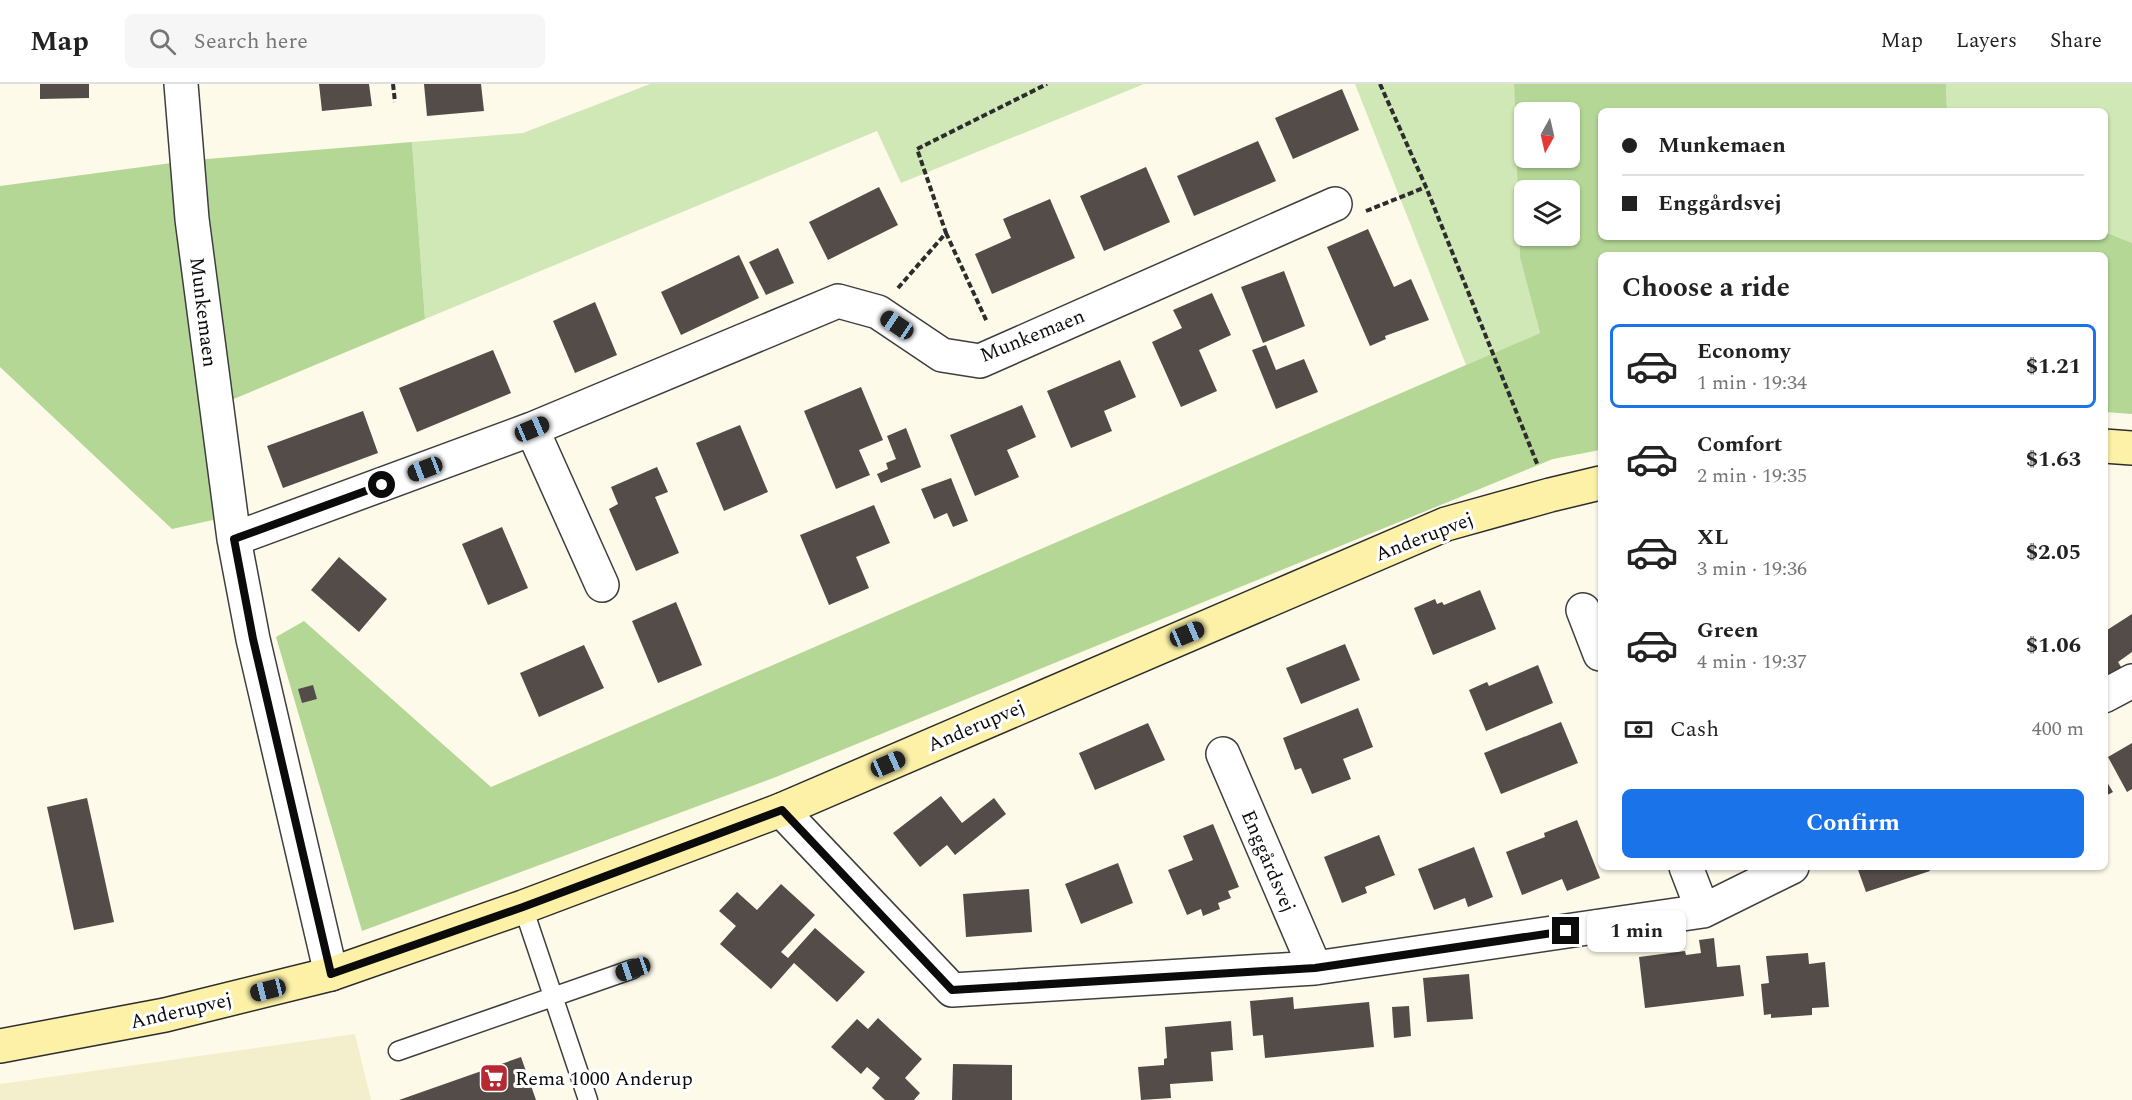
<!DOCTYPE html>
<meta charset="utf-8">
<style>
:root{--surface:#fff;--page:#f6f6f6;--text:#222;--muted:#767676;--line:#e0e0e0;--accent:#1a73e8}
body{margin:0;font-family:Spectral,serif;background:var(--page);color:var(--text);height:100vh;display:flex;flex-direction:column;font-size:22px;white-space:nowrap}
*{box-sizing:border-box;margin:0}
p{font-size:20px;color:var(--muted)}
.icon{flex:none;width:33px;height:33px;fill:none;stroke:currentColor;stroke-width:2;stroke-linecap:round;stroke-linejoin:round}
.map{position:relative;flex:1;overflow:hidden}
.sheet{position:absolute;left:1598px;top:168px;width:510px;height:618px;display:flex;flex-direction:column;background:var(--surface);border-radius:9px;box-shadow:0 2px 4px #0004}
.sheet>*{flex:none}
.top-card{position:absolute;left:1598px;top:24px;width:510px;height:132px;border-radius:9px;box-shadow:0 2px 4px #0004;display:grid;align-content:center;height:132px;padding:0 24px;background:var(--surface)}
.needle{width:39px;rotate:188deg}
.tools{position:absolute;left:1514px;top:18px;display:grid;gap:12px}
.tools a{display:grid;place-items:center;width:66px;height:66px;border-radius:9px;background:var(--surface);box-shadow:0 2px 4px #0004;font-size:30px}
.end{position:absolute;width:27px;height:27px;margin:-14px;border:8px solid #0b0b0b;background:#fff;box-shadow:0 0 0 3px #fff}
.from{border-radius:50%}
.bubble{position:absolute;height:42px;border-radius:9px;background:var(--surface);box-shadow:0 2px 4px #0004;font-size:20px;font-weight:700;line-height:42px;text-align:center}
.car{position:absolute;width:18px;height:36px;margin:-18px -9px;border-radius:8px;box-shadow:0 0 4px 2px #0007;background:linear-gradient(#222 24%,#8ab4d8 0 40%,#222 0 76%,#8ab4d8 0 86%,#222 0)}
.top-card b{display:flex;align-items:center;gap:21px;height:57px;font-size:22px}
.top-card b+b{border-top:2px solid var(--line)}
.top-card i{width:15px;height:15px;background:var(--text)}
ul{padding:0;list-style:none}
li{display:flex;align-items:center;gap:18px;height:84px;margin:0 12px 9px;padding:0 12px;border:3px solid transparent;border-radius:9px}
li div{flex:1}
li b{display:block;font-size:22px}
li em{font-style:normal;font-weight:700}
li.active{border-color:var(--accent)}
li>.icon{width:54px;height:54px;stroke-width:1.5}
h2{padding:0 24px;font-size:27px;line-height:72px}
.pay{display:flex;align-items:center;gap:15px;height:66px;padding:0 24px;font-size:22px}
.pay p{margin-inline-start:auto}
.cta{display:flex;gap:12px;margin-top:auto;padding:12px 24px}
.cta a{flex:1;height:69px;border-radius:9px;background:var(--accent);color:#fff;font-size:24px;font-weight:700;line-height:69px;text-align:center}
header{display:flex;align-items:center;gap:36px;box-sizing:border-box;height:84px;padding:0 30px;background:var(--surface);border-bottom:2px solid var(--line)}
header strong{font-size:28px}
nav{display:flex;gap:33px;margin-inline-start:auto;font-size:21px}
.search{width:420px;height:54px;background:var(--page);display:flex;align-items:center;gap:15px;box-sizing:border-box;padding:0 21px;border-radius:9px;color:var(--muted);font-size:22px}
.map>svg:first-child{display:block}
.farmland{fill:#f3efcc}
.green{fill:#d0e7b6}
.forest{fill:#b4d796;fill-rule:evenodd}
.building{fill:#534c48}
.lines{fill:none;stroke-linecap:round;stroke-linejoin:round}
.lane-casing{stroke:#3e3e3e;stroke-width:21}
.street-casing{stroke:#3e3e3e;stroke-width:36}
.secondary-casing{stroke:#2d2d2d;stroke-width:36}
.path{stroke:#2d2d2d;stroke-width:4;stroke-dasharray:6 3;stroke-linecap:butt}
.lane{stroke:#fff;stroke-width:18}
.street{stroke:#fff;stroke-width:33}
.secondary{stroke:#fcf1a7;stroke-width:33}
.route{stroke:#0b0b0b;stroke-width:8}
.labels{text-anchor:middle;stroke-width:6;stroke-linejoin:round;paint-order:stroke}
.street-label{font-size:20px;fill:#0b0b0b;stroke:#fff}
.poi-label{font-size:20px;fill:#0b0b0b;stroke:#fff;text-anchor:start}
</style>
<header>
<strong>Map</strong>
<div class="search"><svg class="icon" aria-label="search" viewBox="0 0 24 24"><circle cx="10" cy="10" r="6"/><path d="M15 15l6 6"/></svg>Search here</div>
<nav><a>Map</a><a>Layers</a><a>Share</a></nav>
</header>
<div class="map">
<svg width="2132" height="1016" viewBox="0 0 2132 1016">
<rect width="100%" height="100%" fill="#fefaea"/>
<!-- farmland -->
<path class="farmland" d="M355 950 371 1016H0V1000Z"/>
<!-- green -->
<path class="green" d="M650 0H1144L901 99 877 47 425 235 412 58 523 49Z
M1355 0H1514L1520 174 1540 249 1466 281Z
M1946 0H2132V159L2105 148 2104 27H1947Z"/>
<!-- forest -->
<path class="forest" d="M1514 0H1946L1947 27H1600V153H2104L2105 148 2132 159V330L2105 328 2104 171H1600V366L1553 375 776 693 362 847 276 553 304 537 491 703 1540 249 1520 174ZM1524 28H1569V74H1524ZM1524 106H1569V152H1524Z
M412 58 425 235 217 322 231 432 172 445 0 283V102L194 76Z"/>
<!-- building -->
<path class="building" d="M40 0H89V14L40 15Z
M319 0H369L372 22 322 27Z
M424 0H481L484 27 427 32Z
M1342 5 1359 46 1293 75 1275 34Z
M1258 57 1276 97 1194 132 1177 92Z
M1146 83 1170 138 1104 167 1080 112Z
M879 103 898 141 828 176 809 138Z
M1050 115 1075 174 992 210 975 170 1011 154 1003 135Z
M1368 145 1394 203 1411 195 1429 236 1385 252 1386 255 1370 262 1327 163Z
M778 164 794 199 766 211 749 178Z
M739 171 759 214 681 251 661 208Z
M1284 187 1305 242 1263 259 1241 203Z
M1212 209 1231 251 1199 266 1217 307 1181 323 1152 258 1182 244 1173 226Z
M595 218 617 271 575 289 553 237Z
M1266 261 1276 286 1304 275 1318 308 1276 325 1252 266Z
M493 266 511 309 417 348 399 304Z
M1120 276 1136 313 1104 327 1112 347 1071 364 1047 307Z
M861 303 883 356 859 366 870 391 836 405 804 327Z
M1022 321 1036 353 1007 366 1019 393 975 412 950 351Z
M363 327 378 369 283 404 267 362Z
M740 341 768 408 724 427 696 359Z
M906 344 921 383 881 399 877 390 888 385 886 379 896 375 887 352Z
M657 383 668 408 655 413 679 469 636 487 609 425 618 420 611 403Z
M951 394 968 437 953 443 947 429 934 435 921 405Z
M874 421 890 459 856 473 869 504 829 521 800 451Z
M502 443 528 504 488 521 462 460Z
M339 473 387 515 359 548 311 506Z
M1480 506 1496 545 1433 571 1414 524 1435 515 1437 520 1442 518 1444 521Z
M676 518 702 581 658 599 632 537Z
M2132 530V568L2118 578 2126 591 2104 605V548Z
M1345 560 1360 596 1301 620 1286 584Z
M584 561 604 604 539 633 520 589Z
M1538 581 1553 619 1486 647 1469 606 1487 598 1489 602Z
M313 601 317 615 302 619 298 605Z
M1358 624 1373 663 1343 675 1351 695 1312 710 1301 684 1295 686 1283 654Z
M1561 638 1578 679 1501 710 1484 669Z
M1148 639 1165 676 1095 706 1079 669Z
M2132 659V705L2127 708 2108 673Z
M2104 693 2113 708 2104 713Z
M941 712 962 739 994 714 1006 730 955 771 947 761 920 783 893 749Z
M87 714 114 838 74 846 47 723Z
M1577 736 1600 794 1567 807 1562 795 1522 811 1506 768 1545 753 1544 749Z
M1213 740 1239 803 1228 807 1231 814 1218 819 1220 825 1203 832 1201 825 1187 831 1168 786 1193 776 1183 752Z
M1379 751 1395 791 1365 803 1367 809 1342 819 1324 773Z
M1474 763 1493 813 1468 823 1465 814 1434 826 1418 785Z
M1118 779 1133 819 1081 840 1065 800Z
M1857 783H1928L1930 787 1866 808Z
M781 800 815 831 781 868 788 874 815 844 865 888 837 918 794 879 771 905 720 860 736 842 719 827 737 808 757 826Z
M1029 805 1032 848 966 853 963 810Z
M1714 854 1717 883 1740 881 1744 912 1645 924 1639 873 1685 867 1686 871 1701 869 1699 856Z
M1808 869 1809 880 1825 878 1829 923 1812 924V931L1771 934V930L1764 931 1761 900 1769 899 1766 872Z
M1469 890 1473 935 1427 938 1423 894Z
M1293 913 1294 925 1369 918 1374 963 1265 974 1263 951 1253 952 1250 917Z
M1409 922 1411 952 1394 954 1392 923Z
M878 934 922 975 905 994 920 1009 914 1016H885L872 1004 880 994 867 983 861 990 831 963 857 935 868 945Z
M1231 937 1233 966 1211 968 1213 997 1170 1000 1171 1014 1141 1016 1138 983 1164 981V975L1167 974 1165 943Z
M521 973 536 1016H399Z
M953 980 1012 981V1016H952Z"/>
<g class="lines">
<!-- lane casing -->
<g class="lane-casing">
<path id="lane" d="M523 823 588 1016
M398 967 633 885"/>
</g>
<!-- street casing -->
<g class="street-casing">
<path id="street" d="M181 0 192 135 234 455 253 555 331 890
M532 345 602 501
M234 455 532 345 838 217 878 228 942 271 980 277 1335 120
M1583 526 1600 570
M2104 612 2132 597
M1223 670 1315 884
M781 726 952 906 1315 884 1703 827 1792 783
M1686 783 1703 827"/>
</g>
<!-- secondary casing -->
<g class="secondary-casing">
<path id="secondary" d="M2104 362 2132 364
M0 962 165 931 331 890 523 823 781 726 1446 440 1550 411 1600 399"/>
</g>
<!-- path -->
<path class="path" d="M393 0 395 18
M1380 0 1426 103 1538 382
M1366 127 1426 103
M946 149 987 238
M898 204 946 149 917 65 1047 0"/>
<!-- lane -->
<use href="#lane" class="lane"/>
<!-- street -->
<use href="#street" class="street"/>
<!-- secondary -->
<use href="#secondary" class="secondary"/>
</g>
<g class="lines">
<!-- route -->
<path class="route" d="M382 401 234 455 253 555 331 890 523 823 782 726 952 906 1315 884 1566 847"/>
</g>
<!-- icons -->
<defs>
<g id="supermarket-square" transform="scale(1.5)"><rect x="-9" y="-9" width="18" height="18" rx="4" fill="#b52932" stroke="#fff"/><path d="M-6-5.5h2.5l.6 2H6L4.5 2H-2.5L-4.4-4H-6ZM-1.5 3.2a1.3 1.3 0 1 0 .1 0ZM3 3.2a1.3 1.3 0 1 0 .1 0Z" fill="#fff"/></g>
</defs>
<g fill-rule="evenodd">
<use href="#supermarket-square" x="494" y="994"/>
</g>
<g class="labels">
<!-- street labels -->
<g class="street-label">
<text transform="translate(204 228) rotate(83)" y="7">Munkemaen</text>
<text transform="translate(1032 251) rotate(-22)" y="7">Munkemaen</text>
<text transform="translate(1424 452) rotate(-21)" y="7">Anderupvej</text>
<text transform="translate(976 641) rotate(-23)" y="7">Anderupvej</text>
<text transform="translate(1269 777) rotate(67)" y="7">Enggårdsvej</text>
<text transform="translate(181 926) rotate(-13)" y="7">Anderupvej</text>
</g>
<!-- poi labels -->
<g class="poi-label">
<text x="515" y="1001">Rema 1000 Anderup</text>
</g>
</g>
</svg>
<div class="tools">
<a><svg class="needle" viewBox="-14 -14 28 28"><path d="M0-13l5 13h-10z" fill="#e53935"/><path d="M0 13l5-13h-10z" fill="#767676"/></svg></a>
<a><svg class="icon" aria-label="layers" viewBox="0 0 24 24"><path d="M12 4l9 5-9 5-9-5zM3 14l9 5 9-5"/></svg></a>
</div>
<i class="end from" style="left:382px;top:401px"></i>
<i class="end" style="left:1566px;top:847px"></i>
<div class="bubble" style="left:1587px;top:826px;width:99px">1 min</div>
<i class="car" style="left:897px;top:241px;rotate:304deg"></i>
<i class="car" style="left:532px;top:345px;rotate:67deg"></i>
<i class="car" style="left:425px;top:385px;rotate:249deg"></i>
<i class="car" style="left:1187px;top:550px;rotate:67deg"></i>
<i class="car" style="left:888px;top:680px;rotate:66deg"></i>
<i class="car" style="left:633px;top:885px;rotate:251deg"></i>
<i class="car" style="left:268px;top:906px;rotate:256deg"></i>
<div class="top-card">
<b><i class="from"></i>Munkemaen</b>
<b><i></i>Enggårdsvej</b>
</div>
<section class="sheet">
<h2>Choose a ride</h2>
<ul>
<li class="active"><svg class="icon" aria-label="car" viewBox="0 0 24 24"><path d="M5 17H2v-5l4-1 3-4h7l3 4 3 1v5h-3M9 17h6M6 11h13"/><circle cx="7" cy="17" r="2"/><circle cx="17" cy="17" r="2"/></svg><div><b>Economy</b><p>1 min · 19:34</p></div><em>$1.21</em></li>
<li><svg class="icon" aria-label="car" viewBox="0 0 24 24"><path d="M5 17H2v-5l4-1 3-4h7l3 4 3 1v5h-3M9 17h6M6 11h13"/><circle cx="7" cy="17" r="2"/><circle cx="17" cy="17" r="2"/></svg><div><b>Comfort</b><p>2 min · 19:35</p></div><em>$1.63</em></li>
<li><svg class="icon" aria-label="car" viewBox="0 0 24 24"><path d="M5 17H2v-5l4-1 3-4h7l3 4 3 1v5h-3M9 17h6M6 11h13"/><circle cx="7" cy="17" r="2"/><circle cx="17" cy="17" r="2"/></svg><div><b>XL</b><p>3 min · 19:36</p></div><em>$2.05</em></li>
<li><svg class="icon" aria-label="car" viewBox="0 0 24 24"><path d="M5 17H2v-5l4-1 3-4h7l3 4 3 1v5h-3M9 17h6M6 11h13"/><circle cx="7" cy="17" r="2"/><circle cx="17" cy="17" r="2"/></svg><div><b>Green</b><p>4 min · 19:37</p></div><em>$1.06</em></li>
</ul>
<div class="pay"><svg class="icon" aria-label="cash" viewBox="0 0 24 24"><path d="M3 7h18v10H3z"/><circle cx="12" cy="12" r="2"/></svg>Cash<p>400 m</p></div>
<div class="cta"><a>Confirm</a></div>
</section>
</div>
